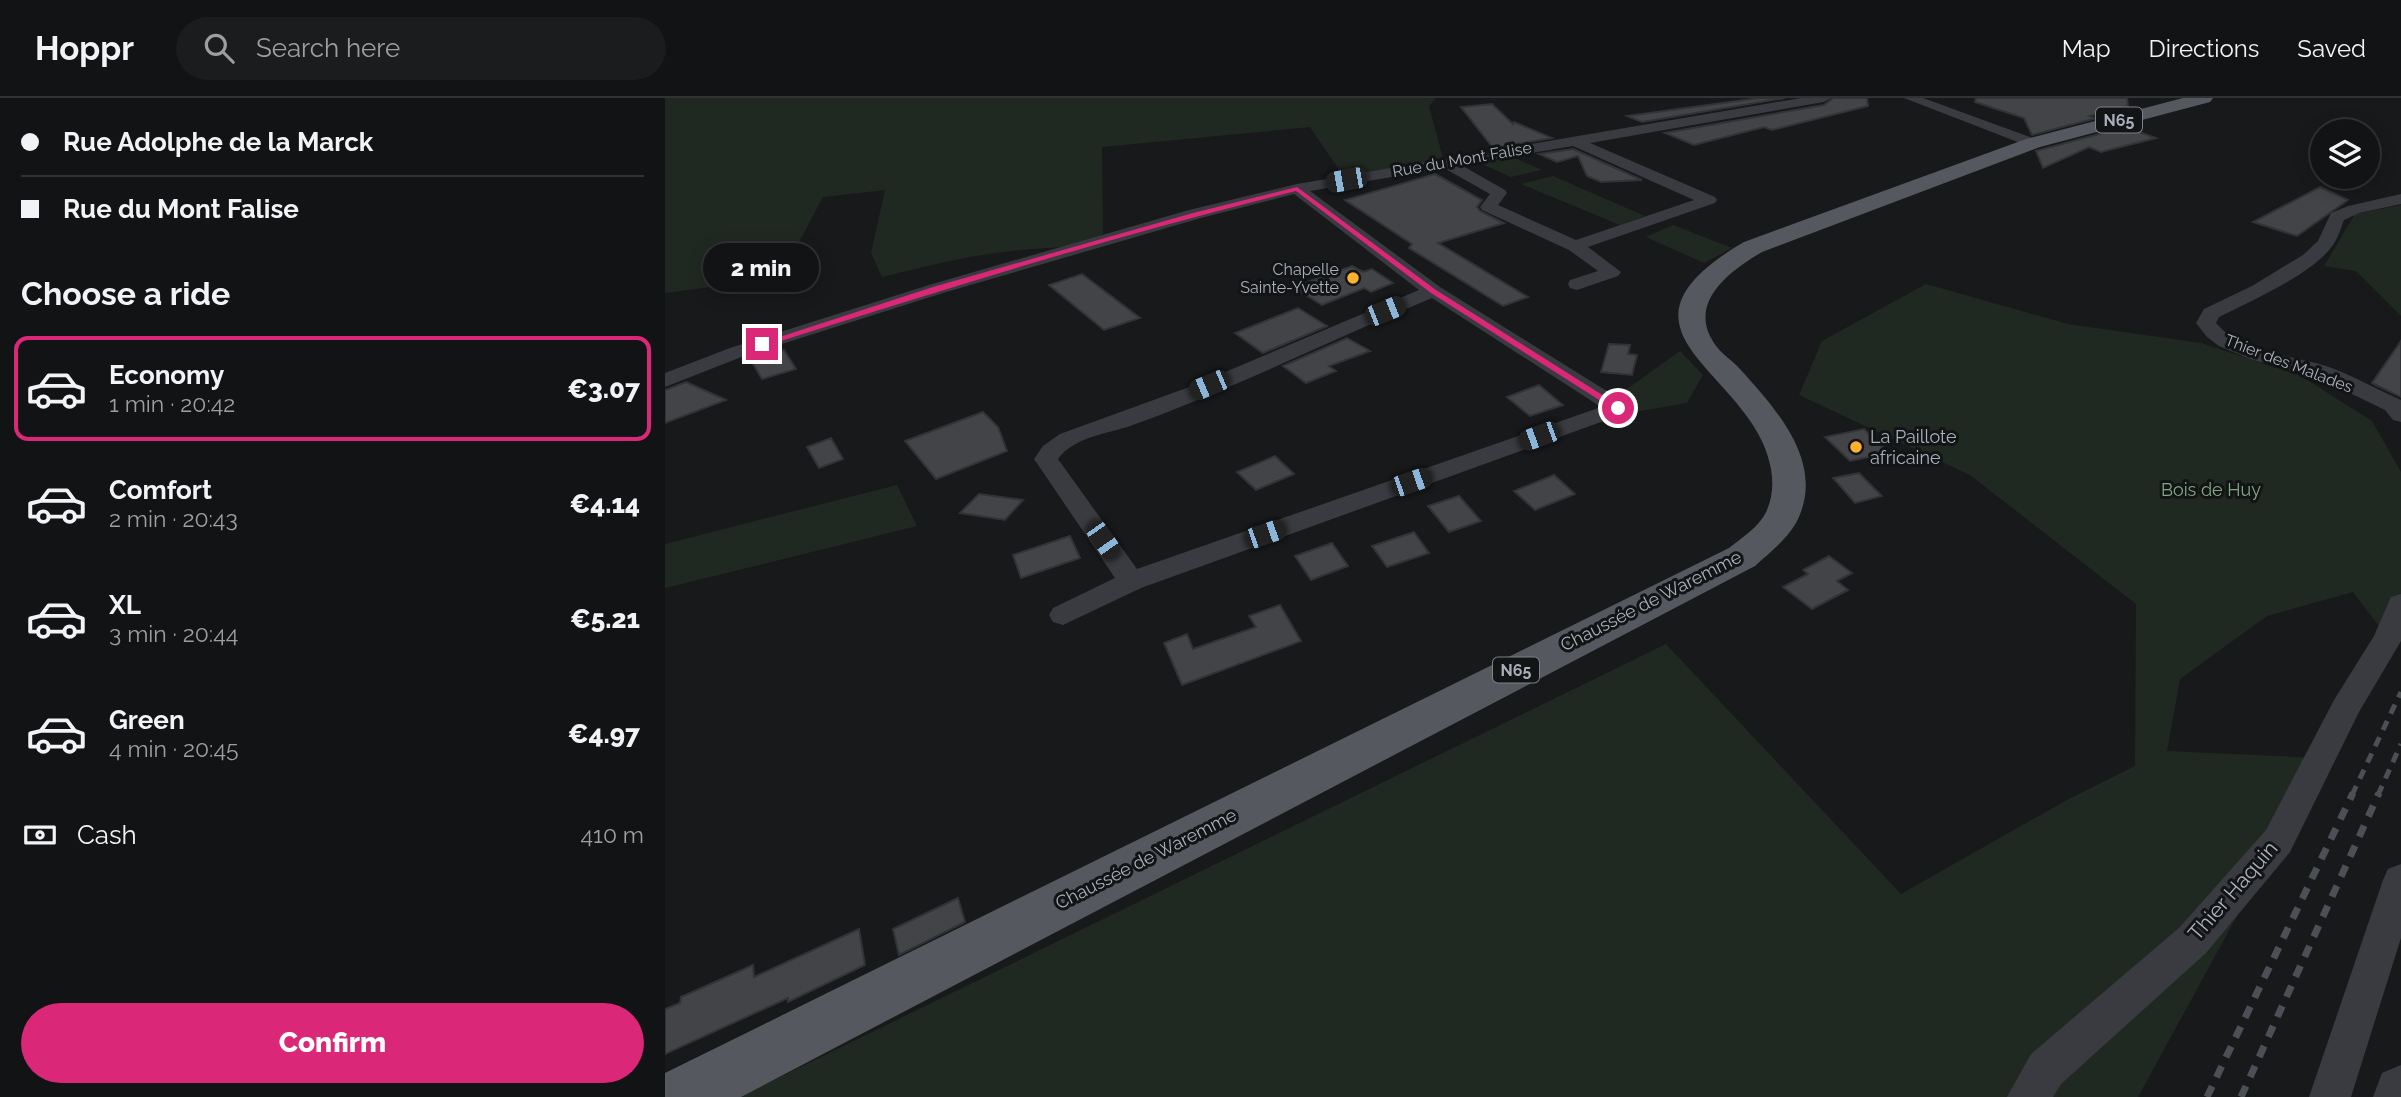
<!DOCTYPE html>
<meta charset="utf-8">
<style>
:root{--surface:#121314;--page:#1b1c1d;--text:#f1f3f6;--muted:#9c9ea0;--line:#313234;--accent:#db2777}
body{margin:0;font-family:Raleway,sans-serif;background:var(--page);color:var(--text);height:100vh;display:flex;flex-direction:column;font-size:26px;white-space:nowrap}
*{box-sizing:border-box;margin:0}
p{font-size:23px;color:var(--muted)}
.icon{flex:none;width:38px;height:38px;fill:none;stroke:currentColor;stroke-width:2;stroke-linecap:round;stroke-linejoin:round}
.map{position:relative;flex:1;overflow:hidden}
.sheet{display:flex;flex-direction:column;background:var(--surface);width:665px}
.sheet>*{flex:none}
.hud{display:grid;align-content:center;height:154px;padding:0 21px;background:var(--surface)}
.buttons{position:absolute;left:1645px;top:21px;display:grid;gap:14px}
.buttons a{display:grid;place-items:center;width:70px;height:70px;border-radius:50%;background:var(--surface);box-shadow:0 4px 18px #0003,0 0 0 2px var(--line);font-size:35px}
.end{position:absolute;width:32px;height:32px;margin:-16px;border:9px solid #db2777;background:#fff;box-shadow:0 0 0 4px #fff}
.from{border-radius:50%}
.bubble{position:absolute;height:49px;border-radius:24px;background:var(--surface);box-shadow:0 4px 18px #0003,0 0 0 2px var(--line);font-size:23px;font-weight:800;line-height:49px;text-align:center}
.car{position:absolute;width:21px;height:42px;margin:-21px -10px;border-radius:9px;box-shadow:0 0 5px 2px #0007;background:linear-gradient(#222 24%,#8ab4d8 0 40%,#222 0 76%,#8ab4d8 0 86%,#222 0)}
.hud b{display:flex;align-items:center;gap:24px;height:66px;font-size:26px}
.hud b+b{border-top:2px solid var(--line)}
.hud i{width:18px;height:18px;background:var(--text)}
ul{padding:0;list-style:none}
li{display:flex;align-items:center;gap:21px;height:105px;margin:0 14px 10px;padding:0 7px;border:4px solid transparent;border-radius:14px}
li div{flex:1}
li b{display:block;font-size:26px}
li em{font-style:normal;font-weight:800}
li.on{border-color:var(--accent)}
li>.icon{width:63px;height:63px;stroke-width:1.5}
h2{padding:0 21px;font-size:32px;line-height:84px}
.pay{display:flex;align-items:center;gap:18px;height:77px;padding:0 21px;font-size:26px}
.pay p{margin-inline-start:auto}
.button{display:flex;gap:14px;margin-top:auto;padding:14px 21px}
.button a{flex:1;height:80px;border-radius:42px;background:var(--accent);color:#fff;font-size:28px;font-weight:800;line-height:80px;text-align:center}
header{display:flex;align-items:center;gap:42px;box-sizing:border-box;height:98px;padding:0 35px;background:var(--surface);border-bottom:2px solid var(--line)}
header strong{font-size:33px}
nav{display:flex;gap:38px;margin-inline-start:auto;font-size:24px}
.search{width:490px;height:63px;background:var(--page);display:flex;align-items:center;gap:18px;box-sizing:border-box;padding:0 24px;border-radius:38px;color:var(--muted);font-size:26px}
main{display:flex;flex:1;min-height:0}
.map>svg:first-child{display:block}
.green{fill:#202921}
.building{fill:#424448;stroke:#323337;stroke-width:2}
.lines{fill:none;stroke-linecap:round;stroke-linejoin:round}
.minor{fill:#393b40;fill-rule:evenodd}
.tertiary{fill:#393b40;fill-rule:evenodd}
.primary{fill:#55585f;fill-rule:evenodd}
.rail-far1{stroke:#4c4f55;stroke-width:5;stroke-dasharray:10 8;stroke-linecap:butt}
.rail{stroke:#4c4f55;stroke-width:7;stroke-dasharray:12 10;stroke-linecap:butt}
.route{fill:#db2777}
.poi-dot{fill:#fcb12f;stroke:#131416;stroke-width:2.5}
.labels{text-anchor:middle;stroke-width:6;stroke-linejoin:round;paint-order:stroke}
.shield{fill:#131416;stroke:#7d818a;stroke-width:2}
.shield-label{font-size:16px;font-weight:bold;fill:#aab0bb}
.far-street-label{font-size:16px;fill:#aab0bb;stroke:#131416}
.far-poi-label{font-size:16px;fill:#aab0bb;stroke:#131416;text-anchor:end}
.poi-label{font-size:18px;fill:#aab0bb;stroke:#131416;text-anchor:start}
.park-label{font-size:18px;fill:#80a782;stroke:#131416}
.street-label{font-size:18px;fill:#aab0bb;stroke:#131416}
.near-street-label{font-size:21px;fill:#aab0bb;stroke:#131416}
</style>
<header>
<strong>Hoppr</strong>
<div class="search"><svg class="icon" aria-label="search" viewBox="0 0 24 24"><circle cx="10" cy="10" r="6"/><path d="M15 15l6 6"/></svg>Search here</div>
<nav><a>Map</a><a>Directions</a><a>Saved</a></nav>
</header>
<main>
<section class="sheet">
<div class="hud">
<b><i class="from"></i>Rue Adolphe de la Marck</b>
<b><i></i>Rue du Mont Falise</b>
</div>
<h2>Choose a ride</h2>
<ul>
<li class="on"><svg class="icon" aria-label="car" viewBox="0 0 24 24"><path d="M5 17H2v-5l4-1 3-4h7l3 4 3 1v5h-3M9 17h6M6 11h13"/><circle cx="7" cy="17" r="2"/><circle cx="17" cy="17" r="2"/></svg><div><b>Economy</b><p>1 min · 20:42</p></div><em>€3.07</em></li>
<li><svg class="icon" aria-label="car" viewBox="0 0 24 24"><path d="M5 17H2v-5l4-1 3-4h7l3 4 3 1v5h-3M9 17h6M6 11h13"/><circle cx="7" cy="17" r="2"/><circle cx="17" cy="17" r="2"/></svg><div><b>Comfort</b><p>2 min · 20:43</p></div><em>€4.14</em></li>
<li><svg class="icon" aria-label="car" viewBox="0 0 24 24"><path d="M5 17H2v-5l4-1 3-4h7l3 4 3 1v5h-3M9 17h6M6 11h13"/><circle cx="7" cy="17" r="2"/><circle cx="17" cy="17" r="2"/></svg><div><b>XL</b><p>3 min · 20:44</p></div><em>€5.21</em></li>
<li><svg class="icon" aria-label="car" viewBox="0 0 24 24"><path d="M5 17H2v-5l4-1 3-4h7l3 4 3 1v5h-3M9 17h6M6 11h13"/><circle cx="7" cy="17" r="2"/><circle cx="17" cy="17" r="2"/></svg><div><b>Green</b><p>4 min · 20:45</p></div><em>€4.97</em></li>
</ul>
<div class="pay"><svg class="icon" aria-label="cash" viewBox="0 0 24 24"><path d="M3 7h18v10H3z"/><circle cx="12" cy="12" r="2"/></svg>Cash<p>410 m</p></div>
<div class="button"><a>Confirm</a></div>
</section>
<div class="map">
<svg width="1736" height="999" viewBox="0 0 1736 999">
<rect width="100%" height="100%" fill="#18191b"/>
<!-- green -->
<path class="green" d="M0 0H771L764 8 779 64 681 82 645 29 437 49 438 144C414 148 392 149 368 151 317 154 266 167 217 179L206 155 220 92 158 99 115 180 0 195Z
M846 59H847L877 72 846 79 815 65Z
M888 78 980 118 955 127 856 86Z
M1736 107V218L1691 173 1659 168 1690 116Z
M1008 127 1067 150 1039 165 981 139Z
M1261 186 1403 226 1536 245 1636 278 1707 323 1736 374V500L1723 540 1688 494 1602 518 1515 581 1502 653 1655 660 1613 743 1473 999H74L1001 546 1236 796 1400 703 1470 668 1471 506 1305 377 1134 297 1157 243Z
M1015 253 1038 277 1022 305 963 315 952 298Z
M232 387 252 428 0 490V446Z"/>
<!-- building -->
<path class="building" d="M1094 0H1120L977 24 962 18Z
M1168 0H1202L1203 8 1107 32 1099 29 1029 47 1000 35 1159 7Z
M1311 0H1462L1463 8 1425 18 1432 20 1367 37 1359 20 1310 4Z
M827 6 848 26 849 24 887 40 828 50 796 9Z
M1460 29 1491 40 1436 54 1424 49 1378 70 1371 53Z
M908 51 977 82 936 84 922 78 913 58 892 64 874 56Z
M770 76 817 102 812 109 815 113 839 125 773 145 863 199 838 208 744 150 747 146 680 102Z
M1655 89 1683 102 1632 138 1588 124Z
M687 168 698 174 707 171 728 185 706 194 699 190 657 207 628 189Z
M417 176 475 220 439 232 384 187Z
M633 210 662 228 598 255 570 235Z
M682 240 705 253 664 268 671 273 641 285 618 268Z
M1736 243V299L1707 285Z
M944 246 965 247 963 256 972 257 967 277 936 274Z
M119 252 131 271 97 281 86 262Z
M21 284 61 302 0 325V292Z
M874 287 898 307 865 318 842 299Z
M318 314 333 329 342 353 271 381 240 343Z
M1199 331 1224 355 1185 363 1160 339Z
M166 340 178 361 154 370 142 349Z
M610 358 629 376 591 392 572 374Z
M1194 375 1217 398 1190 405 1168 380Z
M889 377 910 396 870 412 849 393Z
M314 396 358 402 340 422 295 415Z
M794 398 816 423 784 434 763 408Z
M749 434 764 455 722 469 707 448Z
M405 438 415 460 356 480 348 457Z
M667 445 683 468 646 482 630 458Z
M1164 458 1187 475 1172 483 1183 492 1147 511 1118 489 1143 476 1138 472Z
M615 507 636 543 517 587 499 545 522 536 528 551 591 529 584 518Z
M293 800 300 824 234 857 228 831Z
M194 831 200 867 123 904V900L0 956V911L15 905 16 899 88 867 89 879Z"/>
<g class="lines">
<!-- minor -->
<path class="minor" d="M1136 0H1166L1159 4 925 45 1050 99 1052 102 1050 105 923 149 956 174 953 178 912 192 905 190 903 186 905 182 933 173 904 152 817 112 815 109 825 96 779 70 645 93 775 189 961 305 964 310 961 315 476 490 398 527 388 524 384 517 388 510 450 480 369 361 378 348 395 336 527 288 754 192 629 96 536 120 278 195 79 258 0 289V275L65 250 264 187 524 112 632 86ZM908 48 1029 102 911 142 833 107 842 95 840 92 796 67ZM767 200 936 309 472 471 393 361C409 339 441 336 465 328 568 291 666 242 767 200Z
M1239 0H1258L1373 42 1375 45 1368 49 1363 48Z
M1736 96V106L1694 115 1679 122C1676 130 1673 140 1668 147 1648 176 1586 203 1554 219L1551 225C1577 255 1626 257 1661 268 1687 277 1711 291 1736 302V324L1728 322 1720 312 1656 281 1585 261 1554 248 1542 239 1531 225 1539 211 1587 188 1638 157 1653 143 1666 115 1683 108Z
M1736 496V543L1694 614 1625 754 1541 855 1396 986 1388 999H1342L1366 956 1515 829 1601 732 1669 602 1709 538 1726 499Z
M1736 766V840L1686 999H1644L1718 782 1723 771Z"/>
<!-- tertiary -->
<path class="tertiary" d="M1736 967V999H1708L1717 975Z"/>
<!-- primary -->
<path class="primary" d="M1518 0H1548L1545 4 1375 49 1097 154C1065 173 1022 204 1049 245 1055 255 1067 262 1075 271 1111 311 1160 364 1133 421 1124 440 1106 453 1090 468L76 999H0V975L1064 450C1075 441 1088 433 1096 422 1107 408 1109 388 1106 371 1090 273 924 235 1079 144L1361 41Z"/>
<!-- rail-far1 -->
<path class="rail-far1" d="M1687 697 1736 594
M1713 697 1736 646"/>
<!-- rail -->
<path class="rail" d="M1542 999 1688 695
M1576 999 1714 695"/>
</g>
<!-- route -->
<path class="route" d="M632 89 771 192 958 310 950 312 766 195 631 93C452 137 276 192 100 248L93 246 268 189 528 115Z"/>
<!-- markers -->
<g class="poi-dot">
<circle cx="688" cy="180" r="7"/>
<circle cx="1191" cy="349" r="7"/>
</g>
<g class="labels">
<!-- shield labels -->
<g class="shield">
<rect x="1431" y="9.5" width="46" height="25" rx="5"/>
<rect x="828" y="559.5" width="46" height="25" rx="5"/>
</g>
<g class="shield-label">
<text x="1454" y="28">N65</text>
<text x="851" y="578">N65</text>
</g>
<!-- far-street labels -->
<g class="far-street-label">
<text transform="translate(797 61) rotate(-10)" y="6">Rue du Mont Falise</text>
<text transform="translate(1624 265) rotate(21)" y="6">Thier des Malades</text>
</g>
<!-- far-poi labels -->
<g class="far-poi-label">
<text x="674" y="177">Chapelle<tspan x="674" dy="18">Sainte-Yvette</tspan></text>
</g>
<!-- poi labels -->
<g class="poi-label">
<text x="1205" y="345">La Paillote<tspan x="1205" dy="21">africaine</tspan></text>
</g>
<!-- park labels -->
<g class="park-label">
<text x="1546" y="398">Bois de Huy</text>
</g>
<!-- street labels -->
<g class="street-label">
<text transform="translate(986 503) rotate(-27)" y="6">Chaussée de Waremme</text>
<text transform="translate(481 761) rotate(-27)" y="6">Chaussée de Waremme</text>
</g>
<!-- near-street labels -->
<g class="near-street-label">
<text transform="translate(1568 793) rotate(-49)" y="7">Thier Haquin</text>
</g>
</g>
</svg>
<div class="buttons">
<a><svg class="icon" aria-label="layers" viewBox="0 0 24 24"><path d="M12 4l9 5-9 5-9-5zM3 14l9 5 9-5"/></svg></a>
</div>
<i class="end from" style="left:953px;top:310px"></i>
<i class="end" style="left:97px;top:246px"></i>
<div class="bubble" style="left:38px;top:145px;width:116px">2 min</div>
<i class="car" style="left:681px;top:82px;rotate:260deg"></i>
<i class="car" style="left:720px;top:213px;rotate:68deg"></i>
<i class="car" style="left:544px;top:287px;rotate:247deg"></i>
<i class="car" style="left:874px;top:338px;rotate:250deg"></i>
<i class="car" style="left:746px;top:384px;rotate:71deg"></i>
<i class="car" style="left:600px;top:436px;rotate:71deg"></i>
<i class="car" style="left:438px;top:442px;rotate:145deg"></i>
</div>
</main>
